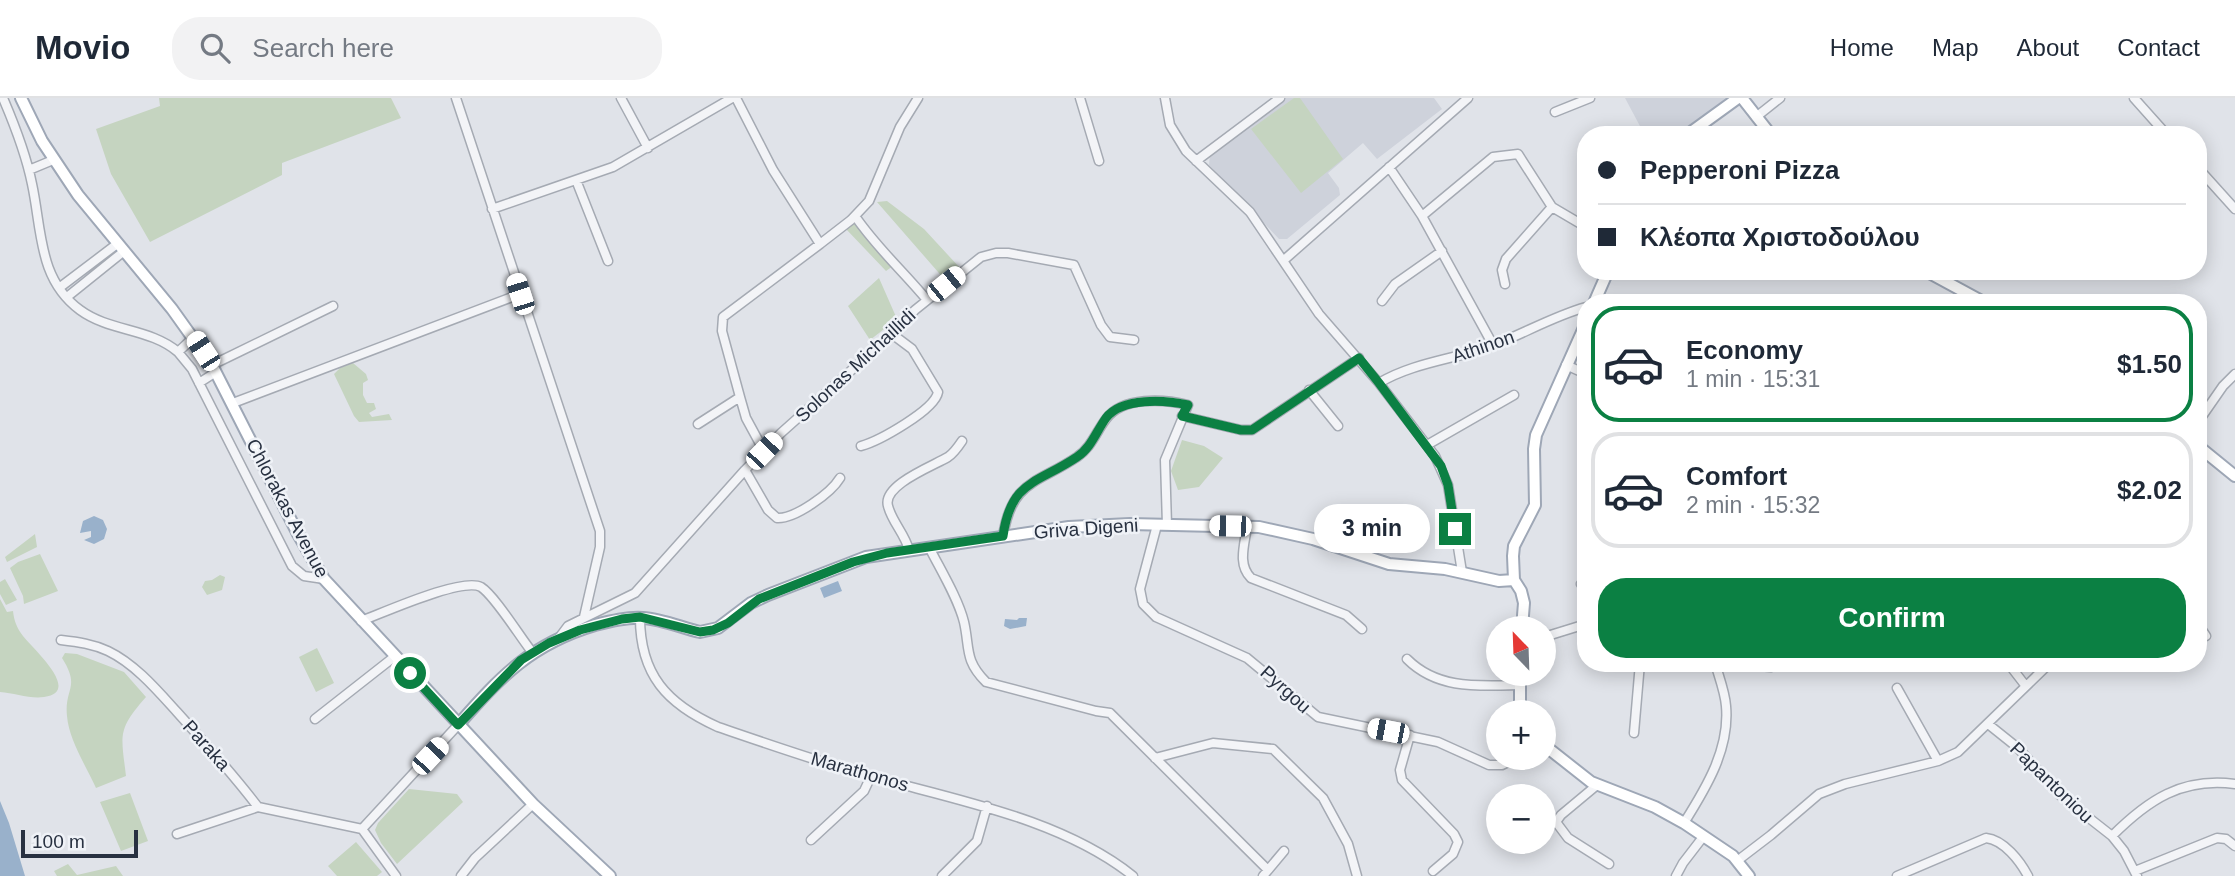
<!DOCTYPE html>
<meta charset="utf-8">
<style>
:root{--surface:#fff;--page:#f2f2f3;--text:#1f2937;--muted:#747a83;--line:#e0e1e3;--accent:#0b8043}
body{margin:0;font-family:Helvetica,sans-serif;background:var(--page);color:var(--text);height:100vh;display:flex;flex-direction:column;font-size:26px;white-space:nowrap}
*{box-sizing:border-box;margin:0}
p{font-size:23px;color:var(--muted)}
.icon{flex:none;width:38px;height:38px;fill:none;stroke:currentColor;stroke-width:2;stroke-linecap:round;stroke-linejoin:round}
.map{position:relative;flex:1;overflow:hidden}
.sheet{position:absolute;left:1577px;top:196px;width:630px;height:378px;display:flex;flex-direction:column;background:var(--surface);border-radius:28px;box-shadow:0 4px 18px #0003}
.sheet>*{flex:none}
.top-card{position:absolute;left:1577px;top:28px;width:630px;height:154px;border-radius:28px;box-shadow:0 4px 18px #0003;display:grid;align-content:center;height:154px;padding:0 21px;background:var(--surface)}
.needle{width:46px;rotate:337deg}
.fabs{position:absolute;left:1486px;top:518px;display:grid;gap:14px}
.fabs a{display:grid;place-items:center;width:70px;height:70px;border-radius:50%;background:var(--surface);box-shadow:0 4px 18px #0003;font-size:35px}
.scale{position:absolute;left:21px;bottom:18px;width:117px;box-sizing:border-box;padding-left:7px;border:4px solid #283141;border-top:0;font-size:19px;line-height:24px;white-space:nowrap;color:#283141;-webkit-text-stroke:5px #eff2f7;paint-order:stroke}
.end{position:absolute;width:32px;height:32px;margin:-16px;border:9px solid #0b8043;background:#fff;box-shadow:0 0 0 4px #fff}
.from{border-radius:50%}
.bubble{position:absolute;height:49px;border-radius:24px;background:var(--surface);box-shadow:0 4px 18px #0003;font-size:23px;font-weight:700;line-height:49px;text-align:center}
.car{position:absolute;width:21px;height:42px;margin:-21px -10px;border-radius:9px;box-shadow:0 0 5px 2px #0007;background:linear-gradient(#fff 24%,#345 0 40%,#fff 0 76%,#345 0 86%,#fff 0)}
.top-card b{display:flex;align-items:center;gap:24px;height:66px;font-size:26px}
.top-card b+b{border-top:2px solid var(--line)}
.top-card i{width:18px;height:18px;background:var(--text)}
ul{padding:12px 0 0;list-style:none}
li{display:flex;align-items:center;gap:21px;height:116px;margin:0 14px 10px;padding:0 7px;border:4px solid var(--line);border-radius:28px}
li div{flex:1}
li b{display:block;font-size:26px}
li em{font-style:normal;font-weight:700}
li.selected{border-color:var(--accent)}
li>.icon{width:63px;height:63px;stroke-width:1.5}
.action{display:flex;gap:14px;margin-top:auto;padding:14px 21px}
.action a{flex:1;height:80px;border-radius:28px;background:var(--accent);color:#fff;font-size:28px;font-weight:700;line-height:80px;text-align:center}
header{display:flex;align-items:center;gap:42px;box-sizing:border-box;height:98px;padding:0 35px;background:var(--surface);border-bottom:2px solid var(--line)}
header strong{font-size:33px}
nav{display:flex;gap:38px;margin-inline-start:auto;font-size:24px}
.search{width:490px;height:63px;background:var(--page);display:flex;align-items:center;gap:18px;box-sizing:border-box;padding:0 24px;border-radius:28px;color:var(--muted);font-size:26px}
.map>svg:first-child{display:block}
.built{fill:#ced2db}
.green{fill:#c5d4c0}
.water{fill:#99b1cb}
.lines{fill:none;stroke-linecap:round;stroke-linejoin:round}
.minor-casing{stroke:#a5aab3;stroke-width:11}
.major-casing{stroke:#9ea7b6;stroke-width:14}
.minor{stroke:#f3f4f7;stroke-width:8}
.major{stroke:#fff;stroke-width:10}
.route{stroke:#0b8043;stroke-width:9}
.labels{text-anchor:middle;stroke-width:5;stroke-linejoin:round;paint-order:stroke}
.street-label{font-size:19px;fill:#283141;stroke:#eff2f7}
</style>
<header>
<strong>Movio</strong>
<div class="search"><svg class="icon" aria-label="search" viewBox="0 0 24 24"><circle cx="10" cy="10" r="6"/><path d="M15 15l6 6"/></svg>Search here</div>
<nav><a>Home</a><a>Map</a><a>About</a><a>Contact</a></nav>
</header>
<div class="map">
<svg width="2235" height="778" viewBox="0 0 2235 778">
<rect width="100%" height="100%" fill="#e0e3e9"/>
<!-- built -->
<path class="built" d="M1286 0H1434L1442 11 1377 61 1363 45 1328 75 1339 90 1340 97 1287 141H1279L1209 67 1210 56Z
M1625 0H1730L1679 37H1653L1641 30Z"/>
<!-- green -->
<path class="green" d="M159 0H391L401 20 282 65V77L150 144 111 76 96 31 160 8Z
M1294 0H1300L1343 61 1301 95 1251 31Z
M887 103 924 131 960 170 945 182 877 104Z
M854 125 893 168 886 173 846 131Z
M879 180 897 221 870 242 848 208Z
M353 265 366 276 368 282 363 285V297L367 305H374L376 311 369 315 372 319 389 316 392 322 359 324 354 318 334 276 340 270Z
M1182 342 1204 348 1223 360 1199 389 1178 392 1171 373Z
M35 436 37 449 7 464 5 459Z
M40 456 58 493 24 506 23 498 10 470 18 464Z
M220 477 225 479 222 492 207 497 202 489 205 483 212 482Z
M5 481 17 502 6 507 0 496V484Z
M0 501 7 514 13 513C14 523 17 530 23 538 32 550 83 594 44 599 30 601 14 595 0 594Z
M317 550 334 585 316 594 299 559Z
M65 555 77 556 124 574 146 599C117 632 121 636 126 678L96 690C86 668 69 642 67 618 64 590 81 590 62 560Z
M409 691 457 696 463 704 397 766 381 745 375 732 378 725Z
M130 695 148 743 121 753 100 704Z
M356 744 382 774 377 778H337L328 768Z
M68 766 77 777 116 768 123 778H57L54 773Z"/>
<!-- water -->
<path class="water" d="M94 418 103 422 107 431 104 441 94 446 84 442 91 439V433L80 435 83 423Z
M838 483 842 493 824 500 820 490Z
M1019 520H1027L1026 528 1010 531 1004 528 1005 521 1017 522Z
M0 703 9 725 25 778H0Z"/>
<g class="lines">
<!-- minor casing -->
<g class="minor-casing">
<path id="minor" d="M3 0C15 28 26 56 32 86 42 132 38 181 80 212 110 234 150 230 178 254L194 239
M456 0 600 433V449L584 519
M621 0 648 50
M736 0 773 72 820 146 851 122 869 103 900 29 918 0
M1080 0 1099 63
M1165 0 1170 27 1186 53 1250 114 1319 216 1379 285 1435 358 1448 387 1462 474
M2134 0 2167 37
M1555 14 1590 0
M1756 19 1780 0
M1196 63 1280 0
M1389 69 1422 118 1493 247
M2198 70 2235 111
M29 72 53 62
M576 82 608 163
M492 111 613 69 732 0
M855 118C876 149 903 173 927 202
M1422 118 1493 59 1518 56 1552 109 1586 129
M1284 162 1468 0
M1505 186 1502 172 1506 161 1552 109
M59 190 117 146
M67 199 123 154
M1382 203 1395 186 1442 153
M178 254 192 271 292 468 304 478 324 481
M212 267 333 208
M1566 267 1586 276
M199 285 216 274
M1379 285C1414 264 1457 261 1494 247 1525 235 1554 218 1586 209
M1309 292 1338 328
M740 299 722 233 723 219 820 146
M233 305 520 196
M1182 318 1241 332H1252L1359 260
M2198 324 2223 288 2235 276
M698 326 740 299 746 320 764 353
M1427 347 1514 297
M861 348C879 343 935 312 938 294L912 251 892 236
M745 372 768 412 777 420C795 421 831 395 840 380
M1157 427 1140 491 1143 506 1156 519 1247 560 1318 619 1438 644 1489 667H1502L1516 660
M1247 428C1245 446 1237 466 1251 480L1346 517 1362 531
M1003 438C1012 382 1037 386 1077 359 1091 350 1096 334 1106 321 1123 298 1164 301 1188 307L1165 362 1167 427
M929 449C940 471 958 500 964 524 970 550 964 562 986 584L1096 613 1110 615 1268 772
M909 452C905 436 892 424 888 408 882 387 933 368 948 359 954 355 958 349 962 343
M1581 486 1586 484
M640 519C640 577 667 606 718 629 768 646 819 664 870 678 956 702 1062 721 1133 778
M361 523C383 515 462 479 481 489 495 498 520 539 532 554
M2198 526 2206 538
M1544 539 1586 526
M559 540 568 528 635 495 745 372 781 335 892 236 915 212 981 159 996 155H1008L1074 167 1101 227 1110 239 1134 242
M61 542C78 544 93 546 108 553 135 566 157 592 177 614 205 645 233 676 258 709L362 731
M1407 561C1438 592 1479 588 1520 587
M1679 565H1707
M1720 565 1771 569 1786 565
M2008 565 2025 587
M1897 590 1938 663
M315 621 394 559
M1988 626 2018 650 2061 698 2112 738 2124 753 2137 778
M1634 635 1640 565
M1410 637 1400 672 1402 682 1454 736 1458 744 1453 756 1433 773
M1155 660 1213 645 1273 651 1323 700 1348 746 1357 778
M1597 687 1561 717 1556 724 1568 740 1609 766
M1684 725C1706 690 1730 651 1726 608 1725 594 1719 579 1715 565
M362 731 458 627
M362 731 396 778
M177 736 258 709
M2112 738C2148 702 2182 679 2235 686
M811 742 864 693 871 678
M1737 763 1771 737 1819 696 1845 686 1938 663 1958 654 2050 565
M2135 773 2217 740 2226 741 2235 748
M461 778 475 760 533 706
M942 778 977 743 987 708
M1263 778 1284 753
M1676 778 1683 765 1703 739
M1897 778 1986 740C2004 742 2020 763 2028 778"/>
</g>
<!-- major casing -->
<g class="major-casing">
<path id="major" d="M21 0 42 43 78 97 172 211 212 267 298 436 324 481 533 706 610 778
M1742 0 1771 37
M1687 37 1738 0
M1926 173 1985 205
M1594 205 1608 173
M2198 348 2235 378
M1522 530 1524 505 1521 493 1514 482 1513 458 1514 448 1535 407 1534 351 1536 337 1586 225
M1520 576V614
M458 627C501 578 531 546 595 527 611 523 627 519 643 520 662 521 682 530 700 534L718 530 751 505 768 497 866 459 1069 429 1130 426 1259 429 1313 441 1389 466 1445 471 1499 483 1514 482
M1544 647 1591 684 1655 709 1684 725 1733 758 1749 778"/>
</g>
<!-- minor -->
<use href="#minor" class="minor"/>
<!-- major -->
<use href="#major" class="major"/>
</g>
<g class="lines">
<!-- route -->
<path class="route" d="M410 575 458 627 521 562 549 545 580 532 622 521 640 519 700 534 713 532 728 525 759 501 853 464 887 455 1003 438C1011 382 1037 386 1077 359 1091 350 1096 334 1106 320 1122 299 1165 302 1188 307L1182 318 1241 332H1252L1359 260 1379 285 1441 368 1448 387 1455 431"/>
</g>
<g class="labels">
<!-- street labels -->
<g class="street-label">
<text transform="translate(1483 248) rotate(-19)" y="7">Athinon</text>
<text transform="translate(855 267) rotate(-43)" y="7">Solonas Michaillidi</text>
<text transform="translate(288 410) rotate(62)" y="7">Chlorakas Avenue</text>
<text transform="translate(1086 430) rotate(-4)" y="7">Griva Digeni</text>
<text transform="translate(1286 591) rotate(42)" y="7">Pyrgou</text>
<text transform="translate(207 647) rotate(48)" y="7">Paraka</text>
<text transform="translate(860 673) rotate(16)" y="7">Marathonos</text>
<text transform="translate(2052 684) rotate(44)" y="7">Papantoniou</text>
</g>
</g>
</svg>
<div class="fabs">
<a><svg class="needle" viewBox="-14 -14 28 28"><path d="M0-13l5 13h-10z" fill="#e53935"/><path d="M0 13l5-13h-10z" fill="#747a83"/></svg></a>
<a>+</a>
<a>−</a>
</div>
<div class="scale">100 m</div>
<i class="end from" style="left:410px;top:575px"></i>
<i class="end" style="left:1455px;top:431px"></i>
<div class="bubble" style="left:1314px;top:406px;width:116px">3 min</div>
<i class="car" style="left:946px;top:186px;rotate:51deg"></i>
<i class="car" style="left:520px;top:196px;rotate:342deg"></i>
<i class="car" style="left:203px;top:253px;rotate:327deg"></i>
<i class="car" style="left:764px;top:353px;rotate:44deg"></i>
<i class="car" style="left:1230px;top:428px;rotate:271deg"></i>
<i class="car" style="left:1388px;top:633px;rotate:281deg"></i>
<i class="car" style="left:430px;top:658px;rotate:43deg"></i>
<div class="top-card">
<b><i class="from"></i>Pepperoni Pizza</b>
<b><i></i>Κλέοπα Χριστοδούλου</b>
</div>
<section class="sheet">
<ul>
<li class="selected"><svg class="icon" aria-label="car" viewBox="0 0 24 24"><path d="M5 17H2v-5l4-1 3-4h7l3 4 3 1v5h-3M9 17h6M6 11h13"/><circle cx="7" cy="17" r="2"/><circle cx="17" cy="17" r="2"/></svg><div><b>Economy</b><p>1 min · 15:31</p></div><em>$1.50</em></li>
<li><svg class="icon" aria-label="car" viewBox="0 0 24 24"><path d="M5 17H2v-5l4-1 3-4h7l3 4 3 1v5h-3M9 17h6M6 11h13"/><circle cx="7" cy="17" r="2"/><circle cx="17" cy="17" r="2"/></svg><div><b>Comfort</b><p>2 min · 15:32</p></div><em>$2.02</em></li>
</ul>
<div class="action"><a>Confirm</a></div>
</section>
</div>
